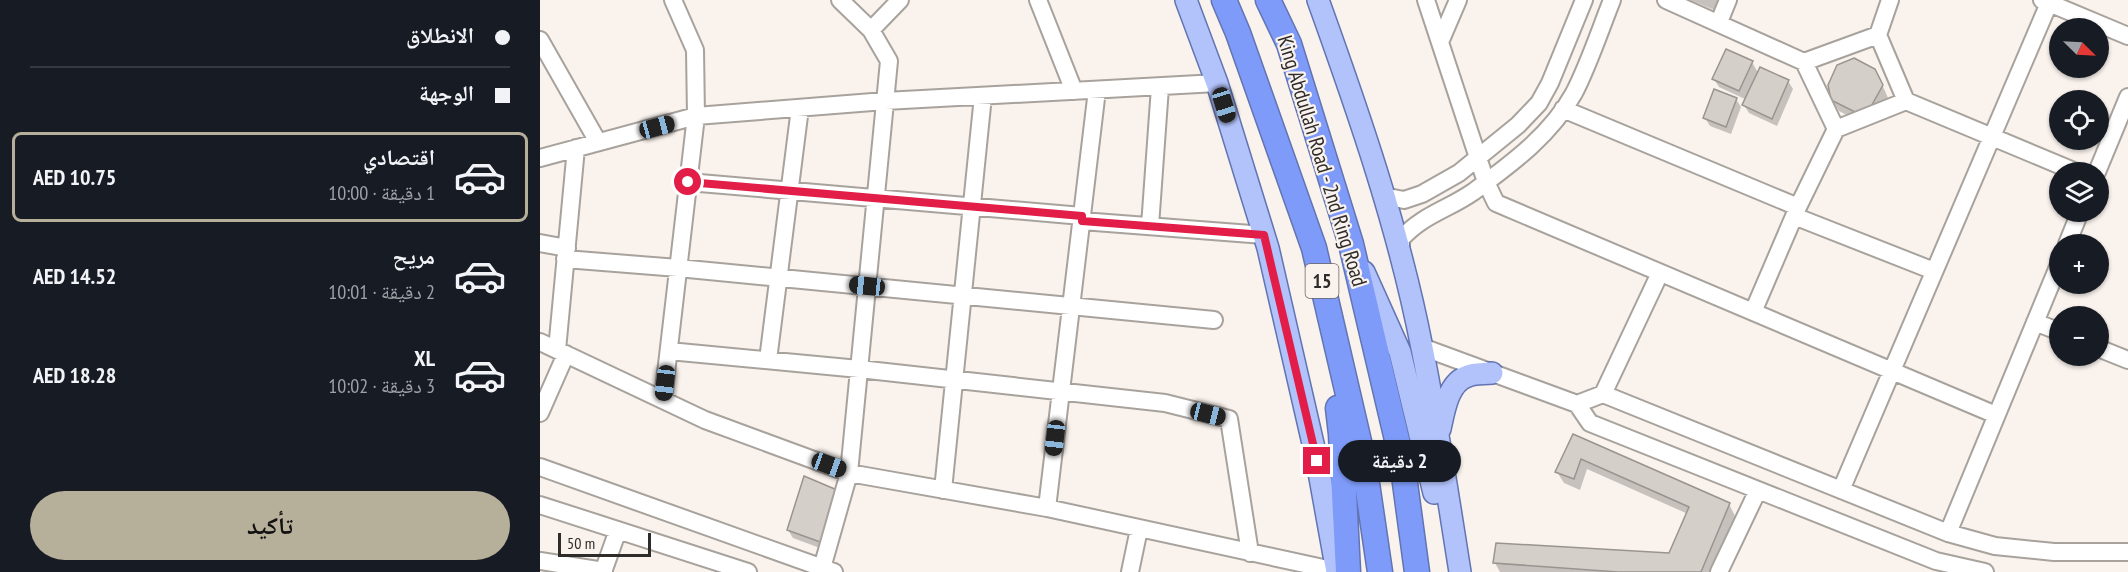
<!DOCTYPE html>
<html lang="ar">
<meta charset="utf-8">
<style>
:root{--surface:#171b24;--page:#242831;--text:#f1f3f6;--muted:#9ea1a6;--line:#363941;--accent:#b6af9a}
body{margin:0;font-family:"PT Sans Narrow","Noto Naskh Arabic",sans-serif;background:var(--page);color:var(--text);direction:rtl;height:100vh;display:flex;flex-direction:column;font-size:22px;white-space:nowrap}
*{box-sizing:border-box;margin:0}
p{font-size:20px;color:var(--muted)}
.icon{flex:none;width:33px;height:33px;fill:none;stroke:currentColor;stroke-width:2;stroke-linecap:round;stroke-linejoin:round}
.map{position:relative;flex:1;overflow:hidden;direction:ltr}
.side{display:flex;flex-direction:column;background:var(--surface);width:540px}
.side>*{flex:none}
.guide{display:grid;align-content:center;height:132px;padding:0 30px;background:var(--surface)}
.needle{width:39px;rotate:114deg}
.fabs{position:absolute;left:1509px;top:18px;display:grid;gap:12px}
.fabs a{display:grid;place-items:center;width:60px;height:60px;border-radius:50%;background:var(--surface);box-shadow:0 2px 4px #0004;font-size:30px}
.scale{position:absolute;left:18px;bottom:15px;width:93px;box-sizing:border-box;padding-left:6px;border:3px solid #2e2c2a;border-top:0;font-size:16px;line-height:21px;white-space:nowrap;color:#2e2c2a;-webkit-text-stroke:4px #f9f2ed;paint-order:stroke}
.end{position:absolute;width:27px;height:27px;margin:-14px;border:8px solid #e11d48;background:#fff;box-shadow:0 0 0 3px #fff}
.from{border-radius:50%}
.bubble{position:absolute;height:42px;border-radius:21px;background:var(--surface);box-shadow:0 2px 4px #0004;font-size:20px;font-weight:800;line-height:42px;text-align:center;direction:rtl}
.car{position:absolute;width:18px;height:36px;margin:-18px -9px;border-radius:8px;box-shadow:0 0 4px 2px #0007;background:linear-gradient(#222 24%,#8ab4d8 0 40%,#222 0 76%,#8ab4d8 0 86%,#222 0)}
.guide b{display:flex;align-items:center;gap:21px;height:57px;font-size:22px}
.guide b+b{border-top:2px solid var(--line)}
.guide i{width:15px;height:15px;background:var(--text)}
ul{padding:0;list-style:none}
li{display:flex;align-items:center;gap:18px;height:90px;margin:0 12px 9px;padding:0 18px;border:3px solid transparent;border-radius:9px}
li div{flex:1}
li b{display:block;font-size:22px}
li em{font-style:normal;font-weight:800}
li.current{border-color:var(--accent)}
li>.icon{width:54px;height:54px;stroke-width:1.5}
.button{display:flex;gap:12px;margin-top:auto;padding:12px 30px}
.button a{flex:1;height:69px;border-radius:36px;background:var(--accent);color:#111;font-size:24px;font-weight:800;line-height:69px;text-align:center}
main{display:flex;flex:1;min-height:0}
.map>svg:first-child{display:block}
.shadow{fill:#0003}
.building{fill:#d5cfca;stroke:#99948f;stroke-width:1.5}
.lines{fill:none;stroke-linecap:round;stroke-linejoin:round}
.minor-casing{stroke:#a8a29d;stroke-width:20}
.major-casing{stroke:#6274b1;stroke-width:24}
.highway-casing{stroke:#6274b1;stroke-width:27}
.minor{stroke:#fff;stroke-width:16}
.major{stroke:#b2c3fb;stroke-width:21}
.highway{stroke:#7e9bf9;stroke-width:24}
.route{stroke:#e11d48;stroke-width:8}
.labels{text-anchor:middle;stroke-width:4.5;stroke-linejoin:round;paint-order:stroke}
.shield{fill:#f9f2ed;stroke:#6b6764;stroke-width:1.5}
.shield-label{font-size:20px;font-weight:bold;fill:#2e2c2a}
.street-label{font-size:21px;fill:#2e2c2a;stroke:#f9f2ed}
</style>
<main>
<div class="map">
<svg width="1588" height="572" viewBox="0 0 1588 572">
<rect width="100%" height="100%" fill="#f9f2ed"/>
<!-- shadow -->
<path class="shadow" d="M1150 0H1182L1177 11Z
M1212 62 1218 73 1248 81 1253 89 1237 126 1209 113 1204 105 1207 100 1179 87 1174 79Z
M1341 82 1348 98 1335 121 1324 124 1299 111 1292 99Z
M1196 99 1201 107 1191 134 1170 126 1165 118Z
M1034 436 1189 504 1195 516 1172 572H960L955 563 1130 555 1148 514 1047 469 1040 490 1024 483 1017 472Z
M296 491 288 551 253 538 248 530Z"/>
<!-- building -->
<path class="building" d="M1186 49 1213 61 1199 91 1172 79Z
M1314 58 1335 69 1343 85 1329 110 1317 113 1291 100 1288 85 1297 65Z
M1220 67 1249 80 1232 119 1202 105Z
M1174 89 1197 98 1186 127 1163 118Z
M1033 434 1190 503 1161 572H1078L953 563 956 543 1129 553 1149 507 1041 459 1034 479 1015 472Z
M264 476 297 490 288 514 292 516 283 543 247 530Z"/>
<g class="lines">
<!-- minor casing -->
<g class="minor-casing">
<path id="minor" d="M498 0 534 91
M886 0 946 182 956 203 1456 415
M1126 0 1264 62
M1502 0 1588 36
M1179 22 1188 0
M331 30 360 0
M1338 35 1350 0
M0 40 58 142
M900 42 918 0
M1366 101 1296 129 1264 62 1338 35 1366 101 1536 172
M1023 109 1258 207
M0 158 156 116 345 101 677 83
M1557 172 1588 97
M148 182 542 216
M843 196 864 200 882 194 919 173 978 125 999 103 1010 83 1044 0
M1254 216 1394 271
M542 221 724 235
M610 226 620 87
M0 243 27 248
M1527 244 1540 212
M861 253V239C882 215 909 209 933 192 971 164 1011 135 1034 93 1049 64 1060 30 1072 0
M25 259 138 268 674 320
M1213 312 1258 207 1296 129
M1495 322 1520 332
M0 342 165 420 309 473 507 508 797 571
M882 347 1037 404 1050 423 1396 561 1445 572
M1558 348 1588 360
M17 350 36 148
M129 351 319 369 625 403 689 419 710 553
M228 360 260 108
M1063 394 1120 273
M123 399 156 116 155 50 133 0
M1037 404 1063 394 1408 533 1455 546 1514 552H1588
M0 413 26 354
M0 467 294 572
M403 490 443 96
M1301 490 1509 3
M0 505 208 572
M507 508 557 90
M1408 533 1520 262
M0 561 64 571
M282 568 309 473 349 61 331 30 300 0
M63 572 78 530
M590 572 599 529
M1179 572 1218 490"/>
</g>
<!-- major casing -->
<g class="major-casing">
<path id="major" d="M646 0 677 83 728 248 777 461 797 572
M778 0C819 114 859 229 882 348 897 422 908 497 920 572
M824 272 860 352 894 493
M900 429C904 411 908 382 928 376 935 373 944 374 952 373"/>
</g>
<!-- highway casing -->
<g class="highway-casing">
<path id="highway" d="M684 0 698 33 774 248 824 463 840 572
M728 0 749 44 811 244 862 461 877 572
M798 408 801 434 808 572"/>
</g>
<!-- minor -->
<use href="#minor" class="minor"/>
<!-- major -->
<use href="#major" class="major"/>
<!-- highway -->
<use href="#highway" class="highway"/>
</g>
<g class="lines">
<!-- route -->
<path class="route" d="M148 182 542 216V221L724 235 777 461"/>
</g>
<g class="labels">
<!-- shield labels -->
<rect class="shield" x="765.5" y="264" width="33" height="34" rx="4.5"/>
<g class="shield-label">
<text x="782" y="288">15</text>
</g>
<!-- street labels -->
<g class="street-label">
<text transform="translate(782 161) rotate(73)" y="7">King Abdullah Road - 2nd Ring Road</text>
</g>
</g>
</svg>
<div class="fabs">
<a><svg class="needle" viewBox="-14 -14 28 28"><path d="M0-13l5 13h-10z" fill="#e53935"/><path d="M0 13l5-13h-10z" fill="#9ea1a6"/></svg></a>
<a><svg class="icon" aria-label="locate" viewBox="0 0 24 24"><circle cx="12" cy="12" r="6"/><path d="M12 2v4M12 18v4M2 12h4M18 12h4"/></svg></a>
<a><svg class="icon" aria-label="layers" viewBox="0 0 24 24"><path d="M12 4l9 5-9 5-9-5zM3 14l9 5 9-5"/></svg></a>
<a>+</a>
<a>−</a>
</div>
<div class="scale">50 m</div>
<i class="end from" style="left:148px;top:182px"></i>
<i class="end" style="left:777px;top:461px"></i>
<div class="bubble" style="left:798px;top:440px;width:123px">2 دقيقة</div>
<i class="car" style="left:684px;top:105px;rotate:163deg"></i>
<i class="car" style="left:117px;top:127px;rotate:75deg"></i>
<i class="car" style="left:327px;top:286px;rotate:276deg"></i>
<i class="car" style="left:125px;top:383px;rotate:187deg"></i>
<i class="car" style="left:668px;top:414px;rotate:104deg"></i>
<i class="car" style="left:515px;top:438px;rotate:187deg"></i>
<i class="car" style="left:289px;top:465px;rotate:110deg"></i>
</div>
<section class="side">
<div class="guide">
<b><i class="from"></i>الانطلاق</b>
<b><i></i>الوجهة</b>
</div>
<ul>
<li class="current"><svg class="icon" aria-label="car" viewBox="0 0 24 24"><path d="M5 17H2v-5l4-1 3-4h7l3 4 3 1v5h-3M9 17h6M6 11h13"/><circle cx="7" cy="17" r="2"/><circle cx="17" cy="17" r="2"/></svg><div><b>اقتصادي</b><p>1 دقيقة · 10:00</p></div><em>AED 10.75</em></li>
<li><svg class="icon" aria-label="car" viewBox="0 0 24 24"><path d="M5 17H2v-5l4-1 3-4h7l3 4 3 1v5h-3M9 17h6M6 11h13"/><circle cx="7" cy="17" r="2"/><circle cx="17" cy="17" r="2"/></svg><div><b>مريح</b><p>2 دقيقة · 10:01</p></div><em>AED 14.52</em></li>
<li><svg class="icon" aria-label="car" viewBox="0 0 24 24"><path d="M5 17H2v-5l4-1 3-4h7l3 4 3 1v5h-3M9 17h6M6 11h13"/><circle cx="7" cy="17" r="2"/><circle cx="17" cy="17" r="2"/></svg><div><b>XL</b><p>3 دقيقة · 10:02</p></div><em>AED 18.28</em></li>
</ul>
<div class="button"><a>تأكيد</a></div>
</section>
</main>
